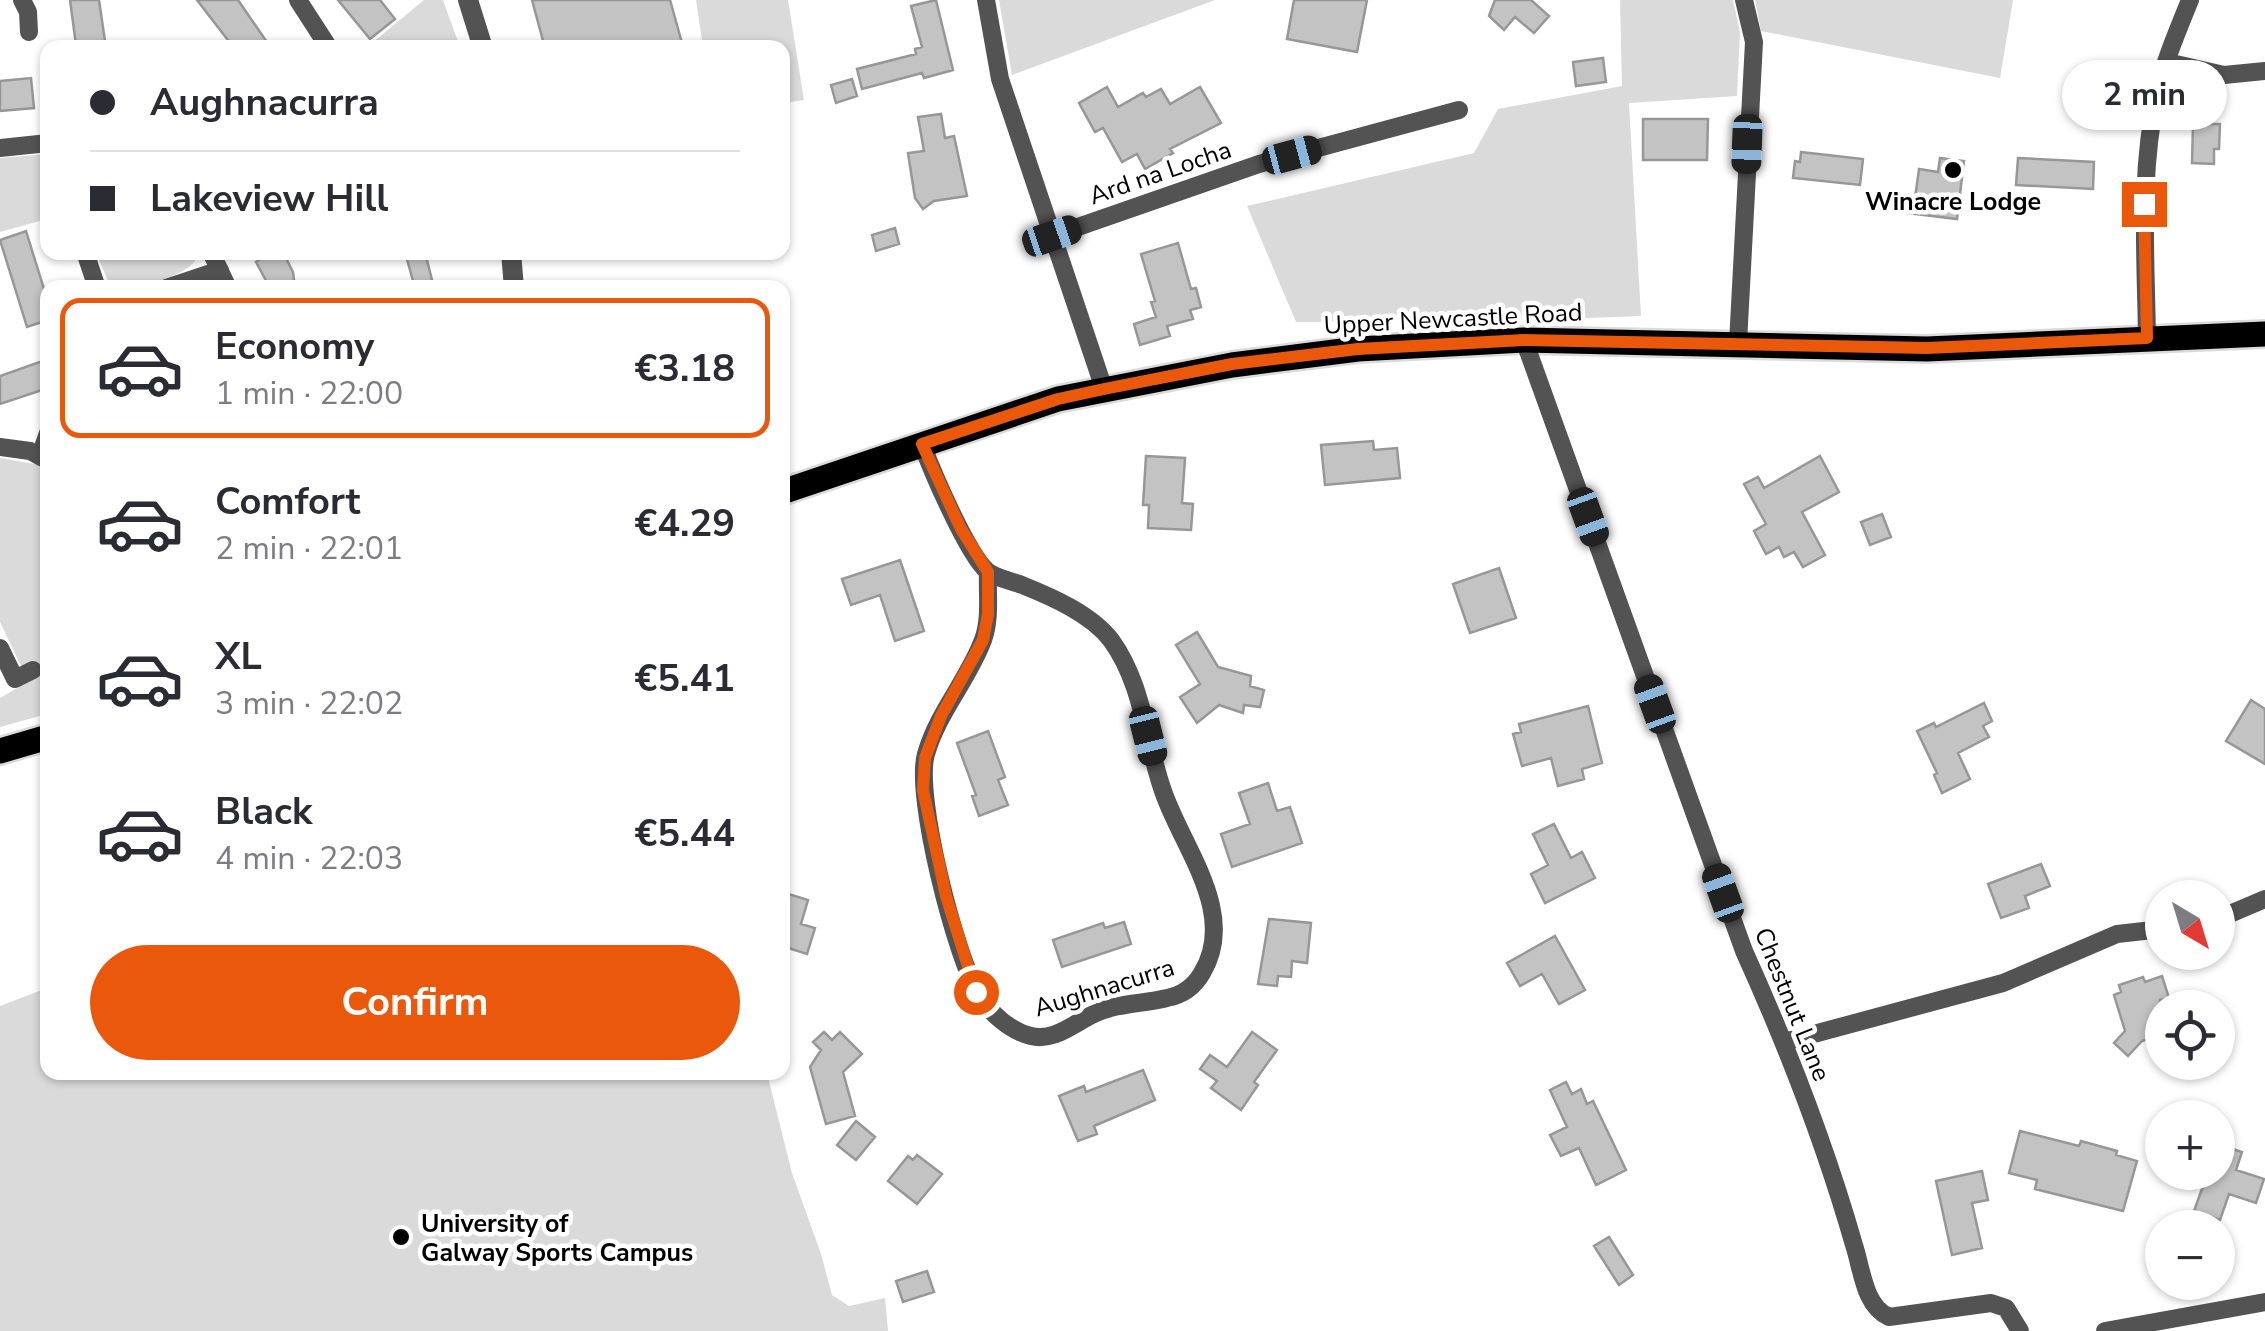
<!DOCTYPE html>
<meta charset="utf-8">
<style>
:root{--surface:#fff;--page:#f2f2f3;--text:#2b2b33;--muted:#7c7c81;--line:#e1e1e2;--accent:#ea580c}
body{margin:0;font-family:"Nunito Sans",sans-serif;background:var(--page);color:var(--text);height:100vh;display:flex;flex-direction:column;font-size:38px;white-space:nowrap}
*{box-sizing:border-box;margin:0}
p{font-size:32px;color:var(--muted)}
.icon{flex:none;width:55px;height:55px;fill:none;stroke:currentColor;stroke-width:2;stroke-linecap:round;stroke-linejoin:round}
.map{position:relative;flex:1;overflow:hidden}
.drawer{position:absolute;left:40px;top:280px;width:750px;height:800px;display:flex;flex-direction:column;background:var(--surface);border-radius:20px;box-shadow:0 2px 8px #0004}
.drawer>*{flex:none}
.banner{position:absolute;left:40px;top:40px;width:750px;height:220px;border-radius:20px;box-shadow:0 2px 8px #0004;display:grid;align-content:center;height:220px;padding:0 50px;background:var(--surface)}
.needle{width:65px;rotate:142deg}
.controls{position:absolute;left:2145px;top:880px;display:grid;gap:20px}
.controls a{display:grid;place-items:center;width:90px;height:90px;border-radius:50%;background:var(--surface);box-shadow:0 2px 8px #0004;font-size:50px}
.end{position:absolute;width:45px;height:45px;margin:-22px;border:12px solid #ea580c;background:#fff;box-shadow:0 0 0 5px #fff}
.from{border-radius:50%}
.bubble{position:absolute;height:70px;border-radius:35px;background:var(--surface);box-shadow:0 2px 8px #0004;font-size:32px;font-weight:700;line-height:70px;text-align:center}
.car{position:absolute;width:30px;height:60px;margin:-30px -15px;border-radius:12px;box-shadow:0 0 8px 2px #0007;background:linear-gradient(#222 24%,#8ab4d8 0 40%,#222 0 76%,#8ab4d8 0 86%,#222 0)}
.banner b{display:flex;align-items:center;gap:35px;height:95px;font-size:38px}
.banner b+b{border-top:2px solid var(--line)}
.banner i{width:25px;height:25px;background:var(--text)}
ul{padding:18px 0 0;list-style:none}
li{display:flex;align-items:center;gap:30px;height:140px;margin:0 20px 15px;padding:0 30px;border:5px solid transparent;border-radius:20px}
li div{flex:1}
li b{display:block;font-size:38px}
li em{font-style:normal;font-weight:700}
li.on{border-color:var(--accent)}
li>.icon{width:90px;height:90px;stroke-width:1.5}
.button{display:flex;gap:20px;margin-top:auto;padding:20px 50px}
.button a{flex:1;height:115px;border-radius:60px;background:var(--accent);color:#fff;font-size:40px;font-weight:700;line-height:115px;text-align:center}
.map>svg:first-child{display:block}
.green{fill:#dadada}
.building{fill:#c3c3c3;stroke:#979797;stroke-width:2.5}
.lines{fill:none;stroke-linecap:round;stroke-linejoin:round}
.primary-casing{stroke:#dbdbdb;stroke-width:30}
.minor{stroke:#535353;stroke-width:18}
.tertiary{stroke:#535353;stroke-width:20}
.primary{stroke:#000;stroke-width:25}
.route{stroke:#ea580c;stroke-width:12}
.poi-dot{fill:#000;stroke:#fff;stroke-width:4}
.labels{text-anchor:middle;stroke-width:9;stroke-linejoin:round;paint-order:stroke}
.street-label{font-size:25px;fill:#000;stroke:#fff}
.poi-label{font-size:25px;font-weight:bold;fill:#000;stroke:#fff}
</style>
<div class="map">
<svg width="2265" height="1331" viewBox="0 0 2265 1331">
<rect width="100%" height="100%" fill="#fff"/>
<!-- green -->
<path class="green" d="M424 0H443L460 47H367Z
M696 0H788L804 100 783 103 782 48 703 47Z
M999 0H1215L1012 75Z
M1620 0H1733L1740 32 1737 96 1629 103 1641 316 1473 322H1296L1247 206 1474 153 1498 109 1622 86Z
M1755 0H2013L2000 78 1761 31Z
M47 154V219L0 232V158Z
M195 252V261C182 278 128 293 109 283L96 253Z
M0 458 35 464 47 473V714L0 727V698L38 676 22 668 0 622Z
M47 988 48 1072 767 1073 792 1173 821 1254 832 1295 849 1306 885 1298 888 1331H0V1006Z"/>
<!-- building -->
<path class="building" d="M70 0H99L105 41 76 45Z
M197 0H238L271 48H234Z
M338 0H380L395 19 370 39Z
M532 0H670L682 43 667 48H545Z
M936 0 953 70 924 78 922 73 862 89 857 69 916 54 915 49 922 47 911 6Z
M1294 0H1367L1357 52 1287 39Z
M1495 0H1531L1549 16 1534 33 1515 17 1504 30 1489 16Z
M1603 58 1606 82 1576 86 1573 62Z
M31 78 34 108 0 111V81Z
M852 79 857 96 836 103 831 85Z
M1107 87 1118 107 1143 93 1146 97 1161 89 1170 104 1200 87 1221 123 1170 149 1173 153 1145 169 1137 154 1122 162 1103 128 1095 132 1079 103Z
M941 114 945 138 954 136 967 196 934 201 923 209 915 198 908 153 924 151 918 117Z
M1643 119H1708L1707 160H1643Z
M2193 124H2220L2219 149H2214V164L2192 163Z
M1801 152 1863 159 1860 185 1793 178 1795 161 1800 162Z
M1940 158 1964 161 1957 219 1898 212V195L1915 198 1919 169 1938 172Z
M2018 158 2094 162 2093 189 2016 185Z
M895 228 899 244 876 251 872 235Z
M26 231 48 302V320L27 327 0 240Z
M1178 243 1191 289 1196 288 1201 307 1190 310 1193 319 1167 326 1170 336 1140 345 1134 324 1156 317 1151 302 1155 301 1141 254Z
M272 252H283L293 272 295 288H270L256 262Z
M405 252H425L433 284 415 288Z
M48 359V388L0 404V376Z
M1373 441 1374 450 1397 448 1400 478 1325 485 1321 445Z
M1146 456 1185 458 1182 503 1193 504 1191 530 1148 528 1149 505H1143Z
M1820 456 1839 492 1802 512 1825 555 1803 567 1794 552 1784 557 1779 547 1766 554 1754 531 1766 524 1744 484 1758 477 1764 488Z
M1882 514 1891 537 1870 545 1861 522Z
M900 560 924 631 895 641 880 595 851 605 842 579Z
M1499 568 1516 618 1470 633 1453 584Z
M1197 632 1218 667 1251 676 1250 686 1264 690 1260 707 1244 705 1243 713 1219 705 1197 723 1180 697 1200 684 1176 645Z
M2251 700 2265 709V764L2226 741Z
M1984 703 1992 721 1983 726 1989 737 1958 753 1970 779 1942 793 1934 775 1937 773 1917 731 1934 723 1936 727Z
M1588 706 1602 763 1582 769 1584 779 1558 786 1551 758 1522 766 1513 734 1521 732 1519 724Z
M988 731 1005 777 998 780 1008 805 979 816 972 796 976 795 957 743Z
M1268 783 1277 811 1290 807 1302 843 1232 867 1221 834 1250 824 1239 793Z
M1554 824 1571 858 1582 852 1595 878 1545 903 1531 874 1548 865 1533 834Z
M2041 864 2050 886 2025 896 2029 908 2001 918 1988 884Z
M782 892 808 900 801 924 815 928 807 954 782 946Z
M1269 919 1311 923 1307 963 1292 961 1291 977 1278 976 1277 986 1258 984Z
M1124 922 1131 944 1062 967 1053 940 1103 923 1105 928Z
M1555 936 1585 990 1559 1004 1542 974 1520 986 1507 963Z
M2162 976 2169 998 2160 1000 2162 1034 2142 1041 2128 1056 2114 1043 2125 1031 2114 995 2121 992 2119 985 2143 977 2145 982Z
M824 1032 832 1040 840 1032 862 1054 843 1072 855 1116 826 1124 810 1067 821 1050 813 1042Z
M1252 1032 1277 1050 1254 1082 1258 1085 1241 1110 1211 1088 1217 1081 1200 1069 1210 1055 1227 1067Z
M1143 1070 1155 1100 1094 1126 1097 1134 1078 1141 1059 1096 1084 1086 1086 1092Z
M1566 1082 1572 1094 1581 1089 1587 1104 1593 1101 1626 1170 1596 1185 1579 1148 1561 1156 1550 1135 1567 1127 1550 1090Z
M856 1121 875 1137 856 1160 837 1145Z
M2020 1131 2079 1146 2081 1141 2117 1151 2116 1155 2137 1161 2123 1211 2035 1189 2037 1180 2009 1173Z
M2218 1144 2242 1152 2236 1170 2264 1179 2256 1203 2229 1194 2220 1220 2194 1211 2203 1186 2170 1176V1172H2218Z
M917 1155 942 1174 917 1204 888 1181 908 1156 913 1160Z
M1982 1171 1988 1200 1972 1203 1982 1248 1952 1255 1936 1181Z
M1609 1237 1633 1275 1619 1285 1594 1246Z
M927 1271 934 1292 903 1302 896 1281Z"/>
<g class="lines">
<!-- primary casing -->
<g class="primary-casing">
<path id="primary" d="M782 492 1058 399 1232 365 1358 349 1524 340 1927 349 2265 334
M0 751 48 737"/>
</g>
<!-- minor -->
<path class="minor" d="M22 0 28 12 29 32
M298 0 329 48
M986 0 1000 79 1104 389
M2167 62 2224 75 2265 71
M0 148 48 143
M1052 236 1259 164 1459 110
M85 252 97 288
M211 252 228 288
M166 288 220 270
M2147 339C2146 256 2139 175 2157 94 2164 62 2178 30 2190 0
M1524 340 1744 951C1787 1046 1825 1144 1854 1245 1862 1269 1864 1306 1889 1317L1991 1303 2006 1308 2020 1331
M1738 343 1754 42 1744 0
M922 444C932 471 967 553 987 571 995 578 1012 581 1022 585 1052 597 1091 614 1111 640 1143 684 1145 738 1162 788 1180 845 1239 912 1202 973 1194 987 1183 995 1167 998 1143 1004 1117 1003 1094 1014 1074 1023 1054 1042 1031 1036 1010 1031 990 1013 979 995 956 958 914 795 926 754 938 712 968 680 983 640 991 618 987 595 988 572
M0 447 30 451 48 461
M40 456 48 433
M0 648 15 679 33 670
M2218 919 2265 899
M1784 1042 2003 983 2117 934 2162 929
M2105 1331 2265 1302"/>
<!-- tertiary -->
<path class="tertiary" d="M468 0 483 48
M511 252 514 288"/>
<!-- primary -->
<use href="#primary" class="primary"/>
</g>
<g class="lines">
<!-- route -->
<path class="route" d="M976 992 946 896 923 790 925 758 941 716 983 640 988 614V572L961 529 922 444 1058 399 1104 389 1232 364 1358 349 1524 340 1927 348 2147 338 2144 204"/>
</g>
<!-- markers -->
<g class="poi-dot">
<circle cx="1953" cy="170" r="10"/>
<circle cx="401" cy="1237" r="10"/>
</g>
<g class="labels">
<!-- street labels -->
<g class="street-label">
<text transform="translate(1160 172) rotate(-19)" y="9">Ard na Locha</text>
<text transform="translate(1453 318) rotate(-3)" y="9">Upper Newcastle Road</text>
<text transform="translate(1104 987) rotate(-17)" y="9">Aughnacurra</text>
<text transform="translate(1793 1004) rotate(68)" y="9">Chestnut Lane</text>
</g>
<!-- poi labels -->
<g class="poi-label">
<text x="1953" y="210">Winacre Lodge</text>
<text x="421" y="1232" text-anchor="start">University of<tspan x="421" dy="29">Galway Sports Campus</tspan></text>
</g>
</g>
</svg>
<div class="controls">
<a><svg class="needle" viewBox="-14 -14 28 28"><path d="M0-13l5 13h-10z" fill="#e53935"/><path d="M0 13l5-13h-10z" fill="#7c7c81"/></svg></a>
<a><svg class="icon" aria-label="locate" viewBox="0 0 24 24"><circle cx="12" cy="12" r="6"/><path d="M12 2v4M12 18v4M2 12h4M18 12h4"/></svg></a>
<a>+</a>
<a>−</a>
</div>
<i class="end from" style="left:976px;top:992px"></i>
<i class="end" style="left:2144px;top:204px"></i>
<div class="bubble" style="left:2062px;top:60px;width:165px">2 min</div>
<i class="car" style="left:1747px;top:144px;rotate:182deg"></i>
<i class="car" style="left:1292px;top:155px;rotate:75deg"></i>
<i class="car" style="left:1052px;top:236px;rotate:71deg"></i>
<i class="car" style="left:1588px;top:517px;rotate:160deg"></i>
<i class="car" style="left:1655px;top:704px;rotate:340deg"></i>
<i class="car" style="left:1148px;top:736px;rotate:166deg"></i>
<i class="car" style="left:1723px;top:893px;rotate:340deg"></i>
<div class="banner">
<b><i class="from"></i>Aughnacurra</b>
<b><i></i>Lakeview Hill</b>
</div>
<section class="drawer">
<ul>
<li class="on"><svg class="icon" aria-label="car" viewBox="0 0 24 24"><path d="M5 17H2v-5l4-1 3-4h7l3 4 3 1v5h-3M9 17h6M6 11h13"/><circle cx="7" cy="17" r="2"/><circle cx="17" cy="17" r="2"/></svg><div><b>Economy</b><p>1 min · 22:00</p></div><em>€3.18</em></li>
<li><svg class="icon" aria-label="car" viewBox="0 0 24 24"><path d="M5 17H2v-5l4-1 3-4h7l3 4 3 1v5h-3M9 17h6M6 11h13"/><circle cx="7" cy="17" r="2"/><circle cx="17" cy="17" r="2"/></svg><div><b>Comfort</b><p>2 min · 22:01</p></div><em>€4.29</em></li>
<li><svg class="icon" aria-label="car" viewBox="0 0 24 24"><path d="M5 17H2v-5l4-1 3-4h7l3 4 3 1v5h-3M9 17h6M6 11h13"/><circle cx="7" cy="17" r="2"/><circle cx="17" cy="17" r="2"/></svg><div><b>XL</b><p>3 min · 22:02</p></div><em>€5.41</em></li>
<li><svg class="icon" aria-label="car" viewBox="0 0 24 24"><path d="M5 17H2v-5l4-1 3-4h7l3 4 3 1v5h-3M9 17h6M6 11h13"/><circle cx="7" cy="17" r="2"/><circle cx="17" cy="17" r="2"/></svg><div><b>Black</b><p>4 min · 22:03</p></div><em>€5.44</em></li>
</ul>
<div class="button"><a>Confirm</a></div>
</section>
</div>
